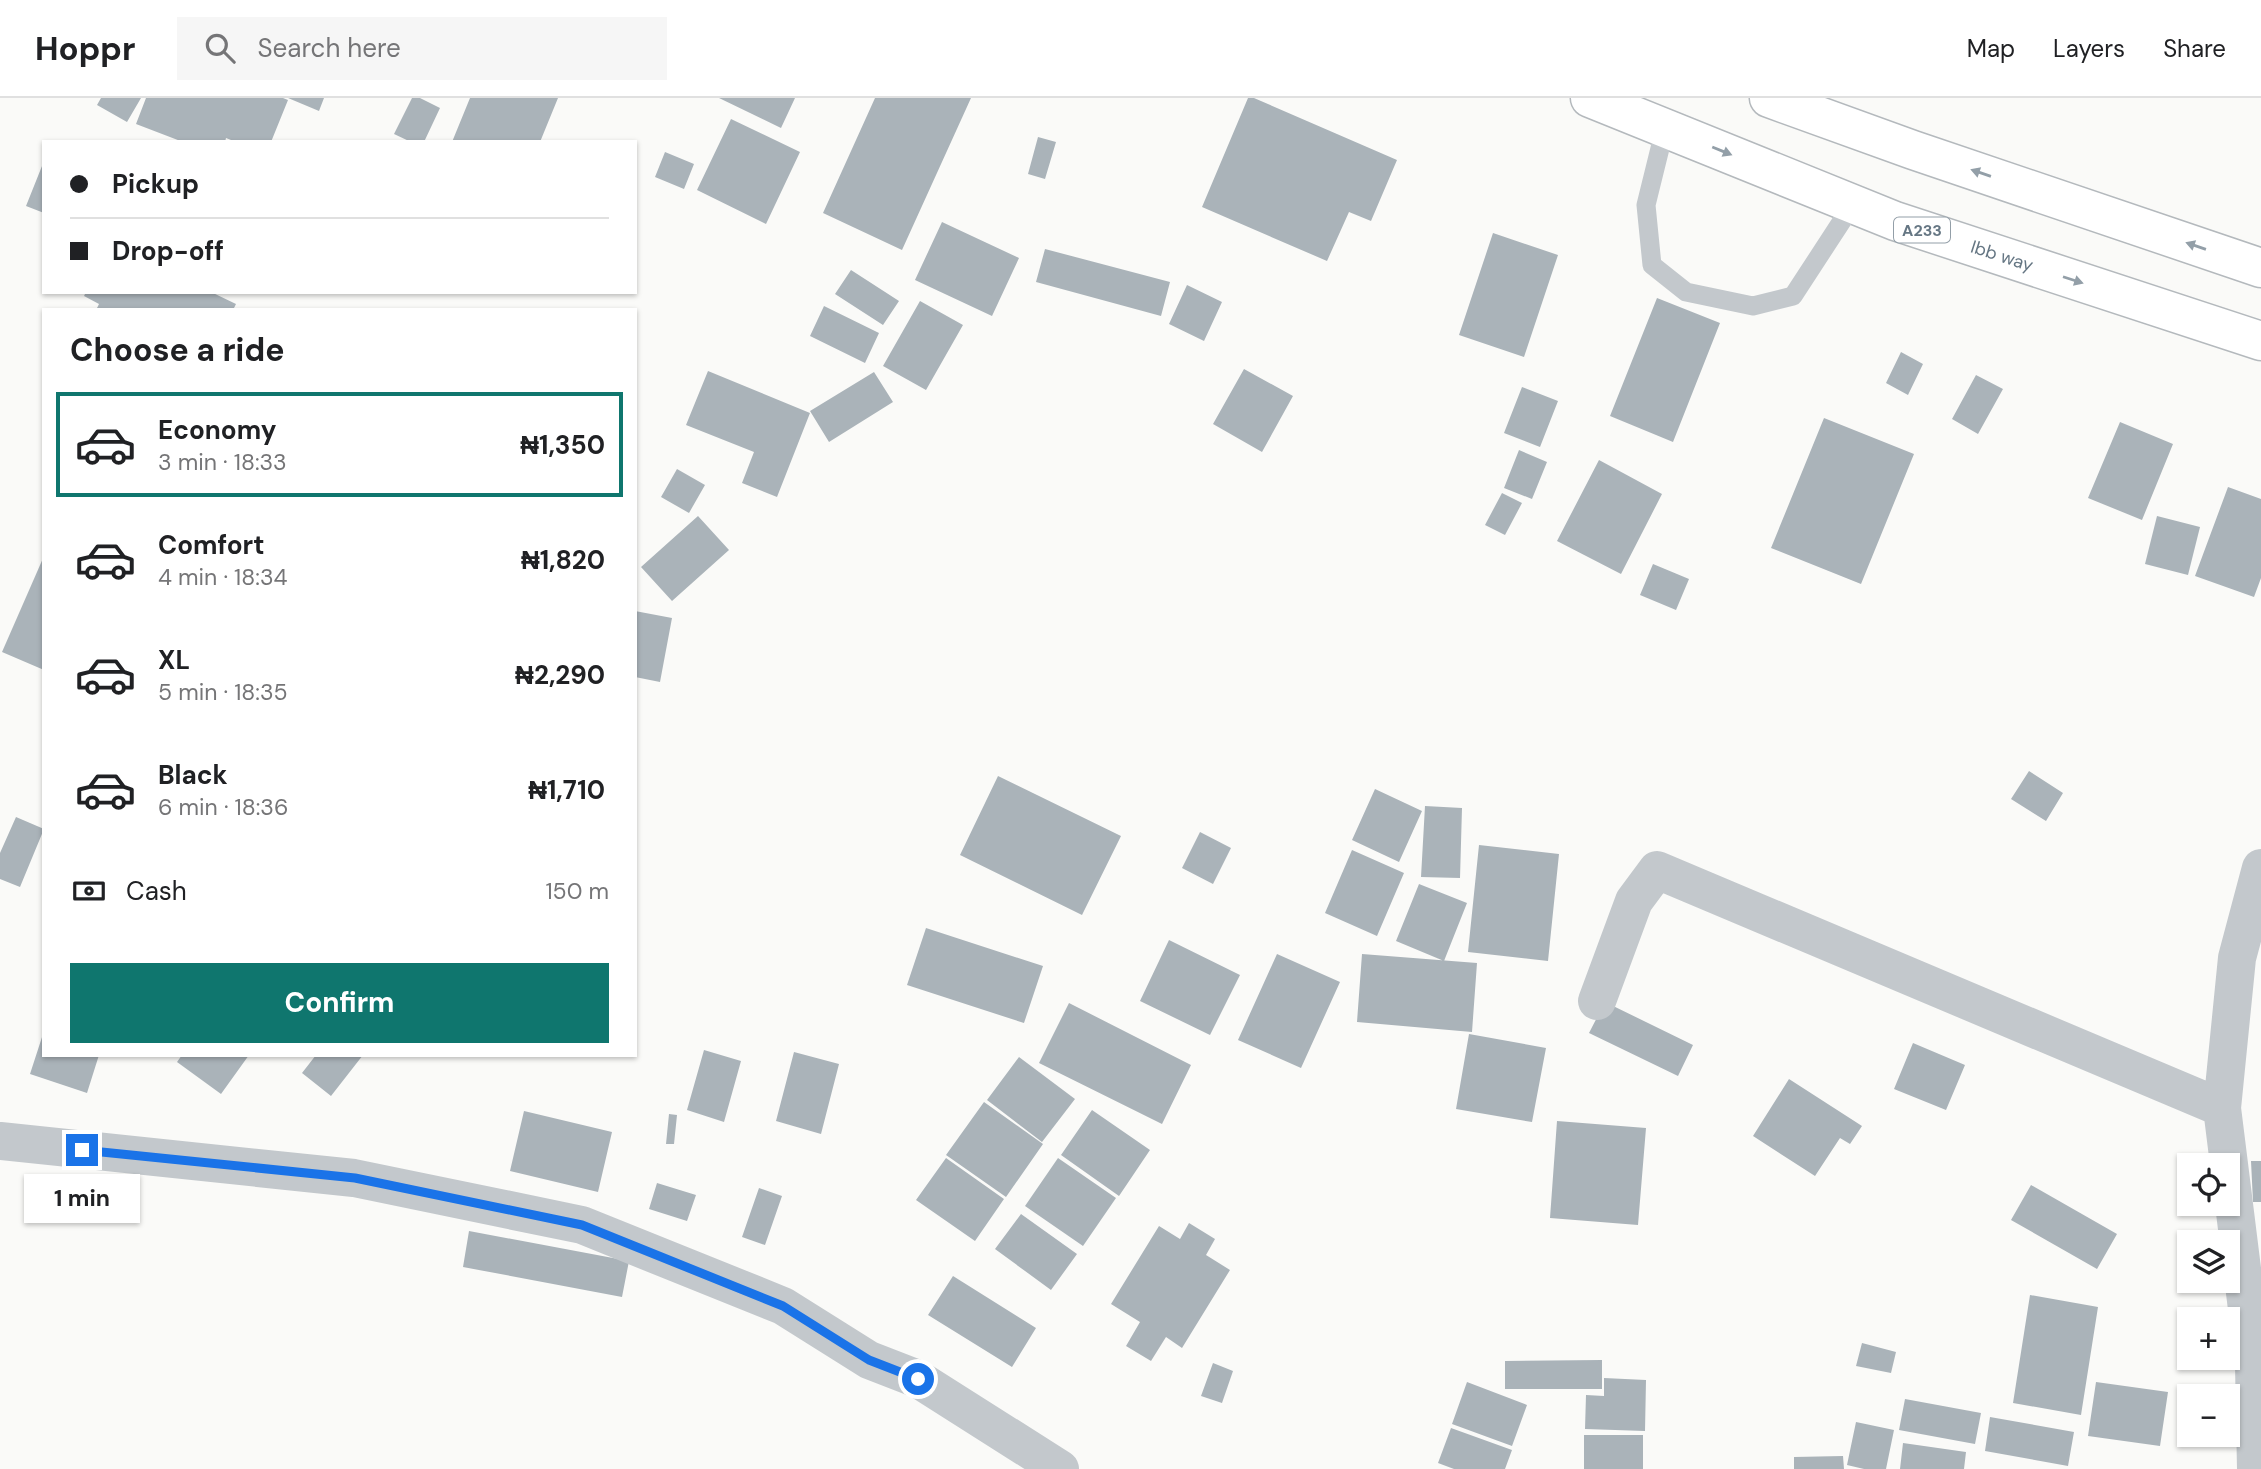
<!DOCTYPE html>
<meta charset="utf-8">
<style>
:root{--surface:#fff;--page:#f6f6f6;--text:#202124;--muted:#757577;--line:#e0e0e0;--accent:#0f766e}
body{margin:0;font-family:"DM Sans",sans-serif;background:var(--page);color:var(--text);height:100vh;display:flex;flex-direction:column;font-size:26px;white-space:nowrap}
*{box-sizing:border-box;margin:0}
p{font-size:23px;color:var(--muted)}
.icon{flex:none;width:38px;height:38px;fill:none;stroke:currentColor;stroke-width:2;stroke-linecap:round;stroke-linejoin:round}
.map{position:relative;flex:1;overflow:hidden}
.details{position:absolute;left:42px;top:210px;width:595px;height:749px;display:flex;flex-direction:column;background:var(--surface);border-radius:0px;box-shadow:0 2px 5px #0004}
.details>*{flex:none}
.banner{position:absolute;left:42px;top:42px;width:595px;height:154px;border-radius:0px;box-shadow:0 2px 5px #0004;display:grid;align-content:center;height:154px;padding:0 28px;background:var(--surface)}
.controls{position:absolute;left:2177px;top:1055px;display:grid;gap:14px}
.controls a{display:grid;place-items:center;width:63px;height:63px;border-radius:0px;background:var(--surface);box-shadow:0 2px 5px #0004;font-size:35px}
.end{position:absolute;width:32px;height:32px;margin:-16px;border:9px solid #1a73e8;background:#fff;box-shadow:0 0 0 4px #fff}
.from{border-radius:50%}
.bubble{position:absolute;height:49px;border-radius:0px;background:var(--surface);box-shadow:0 2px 5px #0004;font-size:23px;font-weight:700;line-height:49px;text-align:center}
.banner b{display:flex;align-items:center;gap:24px;height:66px;font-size:26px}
.banner b+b{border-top:2px solid var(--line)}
.banner i{width:18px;height:18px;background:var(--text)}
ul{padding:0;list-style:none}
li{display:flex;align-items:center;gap:21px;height:105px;margin:0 14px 10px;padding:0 14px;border:4px solid transparent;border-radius:0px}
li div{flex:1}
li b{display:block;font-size:26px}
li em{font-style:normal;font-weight:700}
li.selected{border-color:var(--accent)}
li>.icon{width:63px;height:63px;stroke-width:1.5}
h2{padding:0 28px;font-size:32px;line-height:84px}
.pay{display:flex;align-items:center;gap:18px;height:77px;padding:0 28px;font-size:26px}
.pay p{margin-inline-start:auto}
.cta{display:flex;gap:14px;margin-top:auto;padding:14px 28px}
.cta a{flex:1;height:80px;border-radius:0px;background:var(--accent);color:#fff;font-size:28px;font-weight:700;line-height:80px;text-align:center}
header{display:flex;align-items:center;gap:42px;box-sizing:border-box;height:98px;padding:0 35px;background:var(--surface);border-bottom:2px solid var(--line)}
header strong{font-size:33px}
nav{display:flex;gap:38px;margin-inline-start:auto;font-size:24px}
.search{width:490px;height:63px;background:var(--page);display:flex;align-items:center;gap:18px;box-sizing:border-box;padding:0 24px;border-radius:0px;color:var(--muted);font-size:26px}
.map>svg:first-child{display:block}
.building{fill:#aab3b9}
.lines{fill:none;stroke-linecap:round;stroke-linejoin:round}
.highway-casing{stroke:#b4b9bd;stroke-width:41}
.lane{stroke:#c3c8cc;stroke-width:19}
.street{stroke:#c3c8cc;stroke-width:38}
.highway{stroke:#fff;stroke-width:38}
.oneway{fill:#939fa8}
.route{stroke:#1a73e8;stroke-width:9}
.labels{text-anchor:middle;stroke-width:7;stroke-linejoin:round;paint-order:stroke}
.shield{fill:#fff;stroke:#939fa8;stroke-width:2}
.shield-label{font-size:16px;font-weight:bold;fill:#657683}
.street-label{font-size:18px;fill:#657683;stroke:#fff}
</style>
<header>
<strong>Hoppr</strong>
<div class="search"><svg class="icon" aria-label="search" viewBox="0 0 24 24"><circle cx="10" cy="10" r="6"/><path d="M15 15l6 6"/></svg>Search here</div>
<nav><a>Map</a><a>Layers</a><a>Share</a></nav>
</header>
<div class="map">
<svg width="2261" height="1371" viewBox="0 0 2261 1371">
<rect width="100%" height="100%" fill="#fafaf8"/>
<!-- building -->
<path class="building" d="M101 0H141L127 24 97 7Z
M146 0H283L288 2 271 44H236L226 40 225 44H183L136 26Z
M288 0H324L319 13Z
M412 0H420L440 10 424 44H411L394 36Z
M470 0H558L540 44H452Z
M719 0H795L781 30Z
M875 0H971L902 152 823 115Z
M1248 0H1254L1397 62 1371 123 1349 114 1327 163 1202 109Z
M731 21 800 54 766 126 697 92Z
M1038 39 1056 44 1045 81 1028 76Z
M665 54 694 66 684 91 655 79Z
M44 63V115L26 108Z
M942 124 1019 160 992 218 915 182Z
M1493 135 1558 157 1524 259 1459 237Z
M1045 151 1170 184 1161 218 1036 184Z
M851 172 899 203 883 227 835 196Z
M1187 187 1222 204 1204 243 1169 226Z
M86 194H211L236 206 233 212H96L99 206 84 198Z
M1657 200 1720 225 1673 344 1610 318Z
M920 203 963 227 926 292 883 268Z
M824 208 879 235 865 265 810 238Z
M1901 254 1923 266 1908 297 1886 285Z
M1244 271 1293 298 1262 354 1213 326Z
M708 273 810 315 777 399 742 385 754 354 686 327Z
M874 274 893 304 829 344 810 313Z
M1976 277 2003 291 1978 336 1952 321Z
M1522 289 1558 303 1540 349 1504 335Z
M1824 320 1914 356 1861 486 1771 450Z
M2120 324 2173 346 2142 422 2088 400Z
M1519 352 1547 364 1532 401 1504 390Z
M1599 362 1662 396 1621 476 1557 443Z
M677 371 705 387 689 415 661 399Z
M2228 389 2261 401V480L2254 499 2195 478Z
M1502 395 1522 405 1505 437 1485 427Z
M698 418 729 452 672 503 641 469Z
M2157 418 2200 429 2188 477 2145 466Z
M44 458V572L2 554Z
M1653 466 1689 481 1676 512 1640 497Z
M635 513 672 520 660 584 635 579Z
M2029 673 2063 695 2046 723 2011 701Z
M998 678 1121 738 1082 817 960 757Z
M1375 691 1422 713 1399 764 1352 742Z
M1425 708 1462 710 1460 780 1421 779Z
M16 719 44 731 20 789 0 781V755Z
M1200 734 1231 750 1213 786 1182 770Z
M1479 747 1559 756 1548 863 1468 854Z
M1352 752 1404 775 1377 838 1325 815Z
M1419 786 1467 805 1444 863 1396 843Z
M926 830 1043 868 1024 925 907 887Z
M1169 842 1240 877 1210 937 1140 903Z
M1277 856 1340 884 1301 970 1238 942Z
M1362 856 1477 865 1472 934 1357 924Z
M1605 904 1693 947 1678 978 1589 935Z
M1069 905 1191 967 1162 1026 1039 965Z
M43 936 44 957H99L87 995 30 976Z
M1469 936 1546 950 1532 1024 1456 1011Z
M1913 945 1965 967 1946 1012 1894 991Z
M704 952 741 963 724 1024 687 1012Z
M794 954 839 966 821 1036 776 1023Z
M182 957H249L221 996 177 964Z
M316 957H363L331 998 302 975Z
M1019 959 1075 1001 1042 1044 987 1002Z
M1789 981 1862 1028 1850 1046 1840 1040 1815 1078 1753 1038Z
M984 1004 1043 1046 1006 1099 946 1057Z
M1092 1012 1150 1052 1119 1098 1061 1057Z
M524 1013 612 1034 598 1094 510 1073Z
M669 1016 677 1017 674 1046H666Z
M1557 1023 1646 1030 1638 1127 1550 1120Z
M946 1060 1004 1101 975 1143 916 1102Z
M1058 1060 1116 1100 1083 1148 1025 1108Z
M2251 1063H2261V1104H2253Z
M657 1085 696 1097 687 1123 649 1111Z
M2031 1087 2117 1136 2097 1171 2011 1122Z
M759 1090 782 1098 765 1147 742 1139Z
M1021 1116 1077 1156 1051 1192 995 1151Z
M1189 1125 1215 1141 1206 1157 1230 1172 1182 1250 1166 1239 1151 1263 1126 1248 1140 1224 1111 1206 1159 1128 1180 1141Z
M469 1133 629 1163 622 1199 463 1169Z
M953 1178 1036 1230 1012 1269 928 1217Z
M2030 1197 2098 1209 2081 1317 2013 1305Z
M1862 1245 1896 1254 1891 1275 1856 1268Z
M1602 1262V1291H1505V1263Z
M1213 1265 1233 1273 1222 1305 1201 1298Z
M1604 1280 1646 1282 1645 1333 1585 1331 1586 1297 1604 1298Z
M1467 1284 1527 1307 1512 1348 1452 1326Z
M2096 1284 2168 1294 2160 1348 2088 1338Z
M1905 1301 1981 1315 1975 1346 1899 1332Z
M1990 1319 2074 1334 2068 1368 1985 1353Z
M1856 1324 1894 1332 1886 1371H1864L1847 1367Z
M1451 1330 1512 1352 1505 1371H1454L1438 1365Z
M1584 1337H1643V1371H1584Z
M1903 1345 1966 1354 1964 1371H1900Z
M1843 1358 1844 1371H1794V1359Z"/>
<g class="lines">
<!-- highway casing -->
<g class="highway-casing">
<path id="highway" d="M1590 0 1895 123 2261 243
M1769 0 1913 52 2261 170"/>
</g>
<!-- lane -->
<path class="lane" d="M1665 30 1646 107 1652 167 1686 194 1753 208 1793 198 1853 106"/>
<!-- street -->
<path class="street" d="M1597 903 1634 803 1657 772 2222 1010
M0 1043 354 1080 582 1127 783 1208 869 1262 918 1281 1060 1371
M2256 1371 2254 1267 2222 1010 2237 860 2261 770"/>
<!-- highway -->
<use href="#highway" class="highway"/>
</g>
<!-- one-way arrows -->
<defs><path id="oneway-solid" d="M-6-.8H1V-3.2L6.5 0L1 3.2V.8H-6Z" transform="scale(1.75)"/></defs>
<g class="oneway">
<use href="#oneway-solid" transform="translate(1722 53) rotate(22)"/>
<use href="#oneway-solid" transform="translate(1981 75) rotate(-161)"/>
<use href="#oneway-solid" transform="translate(2196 148) rotate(-161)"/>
<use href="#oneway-solid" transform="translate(2073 182) rotate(18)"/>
</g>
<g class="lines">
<!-- route -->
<path class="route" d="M82 1052 355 1080 582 1127 783 1208 869 1262 918 1281"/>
</g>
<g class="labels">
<!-- shield labels -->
<rect class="shield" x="1894" y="119.5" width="56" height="25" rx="5"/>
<g class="shield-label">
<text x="1922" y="138">A233</text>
</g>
<!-- street labels -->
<g class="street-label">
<text transform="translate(2002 158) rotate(18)" y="6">Ibb way</text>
</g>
</g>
</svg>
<div class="controls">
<a><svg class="icon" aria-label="locate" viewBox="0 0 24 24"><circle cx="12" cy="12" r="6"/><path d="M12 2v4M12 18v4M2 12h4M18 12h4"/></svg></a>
<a><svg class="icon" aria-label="layers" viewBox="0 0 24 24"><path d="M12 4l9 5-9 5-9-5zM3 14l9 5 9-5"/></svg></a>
<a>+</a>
<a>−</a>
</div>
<i class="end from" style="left:918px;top:1281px"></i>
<i class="end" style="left:82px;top:1052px"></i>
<div class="bubble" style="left:24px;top:1076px;width:116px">1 min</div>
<div class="banner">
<b><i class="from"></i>Pickup</b>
<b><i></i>Drop-off</b>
</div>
<section class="details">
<h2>Choose a ride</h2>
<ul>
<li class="selected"><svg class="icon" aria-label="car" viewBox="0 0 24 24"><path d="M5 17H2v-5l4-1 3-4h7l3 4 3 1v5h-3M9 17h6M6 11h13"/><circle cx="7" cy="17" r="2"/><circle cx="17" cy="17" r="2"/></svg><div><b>Economy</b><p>3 min · 18:33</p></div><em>₦1,350</em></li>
<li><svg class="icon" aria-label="car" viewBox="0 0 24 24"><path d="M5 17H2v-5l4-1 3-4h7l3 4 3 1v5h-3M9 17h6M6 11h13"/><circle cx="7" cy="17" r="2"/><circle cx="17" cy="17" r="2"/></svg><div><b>Comfort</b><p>4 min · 18:34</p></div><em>₦1,820</em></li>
<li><svg class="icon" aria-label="car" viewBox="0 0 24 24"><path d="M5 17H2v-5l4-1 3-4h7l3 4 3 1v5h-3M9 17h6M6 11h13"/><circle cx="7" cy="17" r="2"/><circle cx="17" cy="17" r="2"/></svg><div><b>XL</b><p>5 min · 18:35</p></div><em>₦2,290</em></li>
<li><svg class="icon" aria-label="car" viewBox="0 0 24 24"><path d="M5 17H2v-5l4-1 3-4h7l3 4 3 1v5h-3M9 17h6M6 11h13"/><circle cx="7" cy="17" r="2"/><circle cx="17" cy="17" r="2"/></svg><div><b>Black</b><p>6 min · 18:36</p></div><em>₦1,710</em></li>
</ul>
<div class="pay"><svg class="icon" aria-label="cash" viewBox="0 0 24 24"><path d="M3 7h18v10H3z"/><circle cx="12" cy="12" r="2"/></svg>Cash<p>150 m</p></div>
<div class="cta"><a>Confirm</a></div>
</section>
</div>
